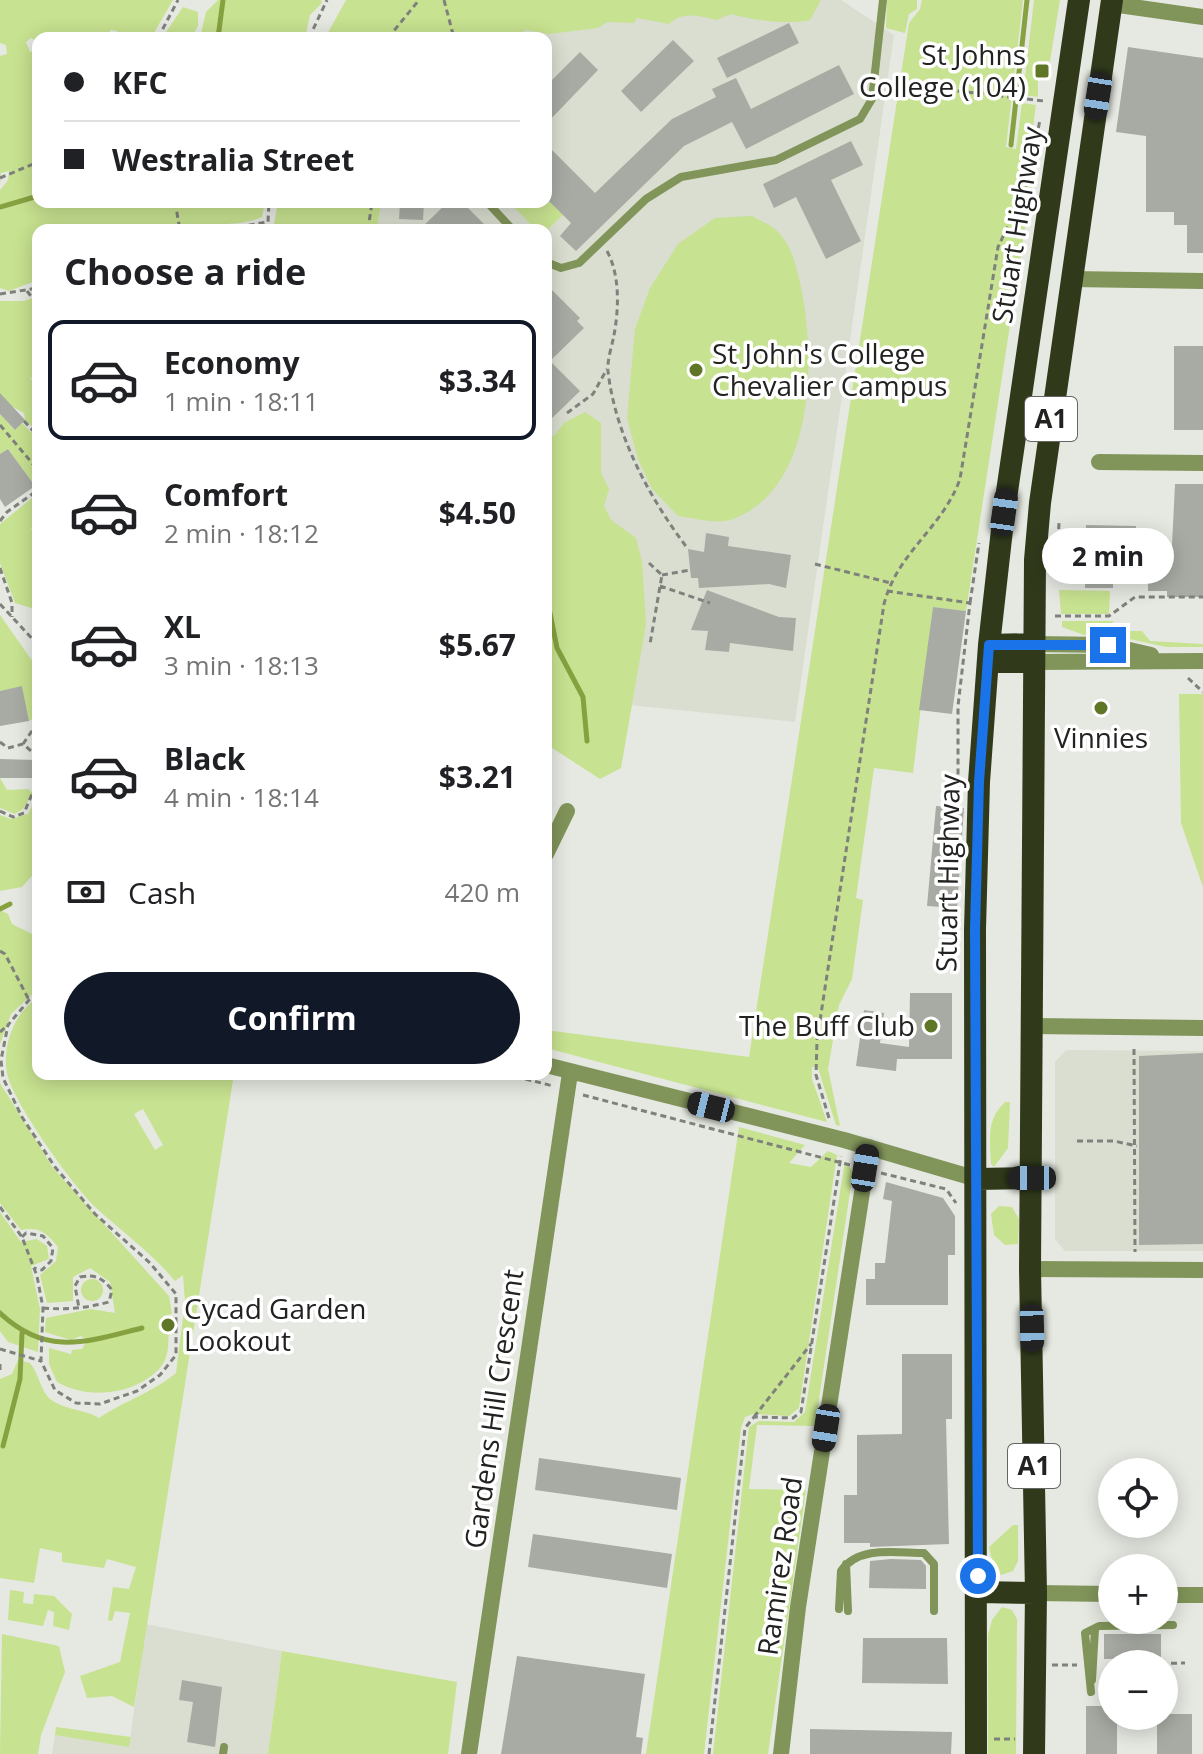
<!DOCTYPE html>
<meta charset="utf-8">
<style>
:root{--surface:#fff;--page:#f6f6f6;--text:#202124;--muted:#757577;--line:#e0e0e0;--accent:#111827}
body{margin:0;font-family:"Open Sans",sans-serif;background:var(--page);color:var(--text);height:100vh;display:flex;flex-direction:column;font-size:30px;white-space:nowrap}
*{box-sizing:border-box;margin:0}
p{font-size:26px;color:var(--muted)}
.icon{flex:none;width:44px;height:44px;fill:none;stroke:currentColor;stroke-width:2;stroke-linecap:round;stroke-linejoin:round}
.map{position:relative;flex:1;overflow:hidden}
.sheet{position:absolute;left:32px;top:224px;width:520px;height:856px;display:flex;flex-direction:column;background:var(--surface);border-radius:16px;box-shadow:0 4px 20px #0003}
.sheet>*{flex:none}
.banner{position:absolute;left:32px;top:32px;width:520px;height:176px;border-radius:16px;box-shadow:0 4px 20px #0003;display:grid;align-content:center;height:176px;padding:0 32px;background:var(--surface)}
.fabs{position:absolute;left:1098px;top:1458px;display:grid;gap:16px}
.fabs a{display:grid;place-items:center;width:80px;height:80px;border-radius:50%;background:var(--surface);box-shadow:0 4px 20px #0003;font-size:40px}
.end{position:absolute;width:36px;height:36px;margin:-18px;border:10px solid #1a73e8;background:#fff;box-shadow:0 0 0 4px #fff}
.from{border-radius:50%}
.bubble{position:absolute;height:56px;border-radius:28px;background:var(--surface);box-shadow:0 4px 20px #0003;font-size:26px;font-weight:700;line-height:56px;text-align:center}
.car{position:absolute;width:24px;height:48px;margin:-24px -12px;border-radius:10px;box-shadow:0 0 6px 2px #0007;background:linear-gradient(#222 24%,#8ab4d8 0 40%,#222 0 76%,#8ab4d8 0 86%,#222 0)}
.banner b{display:flex;align-items:center;gap:28px;height:76px;font-size:30px}
.banner b+b{border-top:2px solid var(--line)}
.banner i{width:20px;height:20px;background:var(--text)}
ul{padding:0;list-style:none}
li{display:flex;align-items:center;gap:24px;height:120px;margin:0 16px 12px;padding:0 16px;border:4px solid transparent;border-radius:16px}
li div{flex:1}
li b{display:block;font-size:30px}
li em{font-style:normal;font-weight:700}
li.on{border-color:var(--accent)}
li>.icon{width:72px;height:72px;stroke-width:1.5}
h2{padding:0 32px;font-size:36px;line-height:96px}
.pay{display:flex;align-items:center;gap:20px;height:88px;padding:0 32px;font-size:30px}
.pay p{margin-inline-start:auto}
.primary-button{display:flex;gap:16px;margin-top:auto;padding:16px 32px}
.primary-button a{flex:1;height:92px;border-radius:48px;background:var(--accent);color:#fff;font-size:32px;font-weight:700;line-height:92px;text-align:center}
.map>svg:first-child{display:block}
.built{fill:#d9ded0}
.green{fill:#c7e290;fill-rule:evenodd}
.lines{fill:none;stroke-linecap:round;stroke-linejoin:round}
.stream{stroke:#86a240;stroke-width:5}
.building{fill:#a8aba4}
.path{stroke:#7f817c;stroke-width:3;stroke-dasharray:6 4;stroke-linecap:butt}
.service{stroke:#819459;stroke-width:8}
.minor{stroke:#819459;stroke-width:16}
.trunk{stroke:#303a1b;stroke-width:22}
.route{stroke:#1a73e8;stroke-width:10}
.poi-dot{fill:#5f7626;stroke:#fff;stroke-width:3}
.labels{text-anchor:middle;stroke-width:7;stroke-linejoin:round;paint-order:stroke}
.shield{fill:#fff;stroke:#646564;stroke-width:2}
.shield-label{font-size:26px;font-weight:bold;fill:#222321}
.poi-label{font-size:28px;fill:#222321;stroke:#fff;text-anchor:end}
.street-label{font-size:28px;fill:#222321;stroke:#fff}
</style>
<div class="map">
<svg width="1203" height="1754" viewBox="0 0 1203 1754">
<rect width="100%" height="100%" fill="#e6e9e2"/>
<!-- built -->
<path class="built" d="M732 0H841L894 35 795 722 629 705 646 624 642 601 546 485V230H377L381 202H546V38H493L537 24Z
M1066 1050 1203 1051V1251H1065L1055 1239V1062Z
M146 1624 282 1651 268 1754H52L55 1735 129 1746Z"/>
<!-- green -->
<path class="green" d="M0 0H173L151 38H120L117 31 111 30 104 38H38V42L31 38 26 42 30 52 38 48V159L35 160 38 162V202H265L262 217C235 229 201 221 172 230H38V280L9 291 0 288V190L8 180 9 171 1 173 0 186V56L7 54 6 45 0 43Z
M218 0H321L322 3 310 15 305 38H200L206 12Z
M346 0H821L810 20C789 25 752 20 731 14L716 20C699 16 683 11 669 24L637 18 634 23 607 22 598 28 549 34 526 30 509 38H325Z
M887 0H917V9L909 14 905 33 886 28Z
M922 0H1023L1006 147 1016 149 1022 103 1036 105 1026 179 1032 182 966 611 933 607 913 773 874 768 856 898 863 900 852 979 839 1005 828 1069 840 1126 836 1125 818 1068 812 1067V1079L827 1122 546 1048V1030L749 1057 909 23 920 9Z
M1034 0H1060L1050 61H1038V97L1023 95Z
M183 7 198 12V26L191 38H162Z
M546 194 565 213 546 231 536 230 509 202H546Z
M278 202H381L377 230H265L274 224Z
M752 216C760 221 772 225 778 232 793 247 797 269 801 288 816 358 815 489 733 519 718 525 694 518 678 516L652 489 638 459 627 418 635 329 650 288 678 244 715 218Z
M38 296V362L31 379 38 388V432L25 420 24 413 0 400V301H24Z
M585 412 601 423V473L609 489 604 506 611 520 636 538 642 561 646 624 621 768 600 779 546 744V435L554 436 564 423Z
M0 414 15 430 22 423 38 439V483L35 486 8 449 0 454Z
M38 493V520L31 529 38 535V610L15 603 0 563V524Z
M1059 590 1110 591 1109 614H1061Z
M0 615 38 669V716L29 721 22 687 0 691Z
M1062 621H1114L1101 633 1084 635 1062 627Z
M1129 631H1142L1150 641 1203 644V647H1166L1125 638Z
M1179 694H1203V887L1181 823Z
M0 778 7 790 28 789 33 793 23 809 15 814 0 808Z
M38 794V869L22 887 0 891V815L11 819 28 814Z
M0 910 8 914 12 924 38 937V989L11 1014 0 1044Z
M38 998V1074H234L134 1707 112 1696 87 1698 80 1676 120 1662 130 1613 115 1611 112 1621 108 1620 113 1587 129 1589 136 1567 107 1559 104 1568 62 1562V1553L40 1548 34 1583 0 1578V1379L12 1374 18 1360 30 1363C38 1373 39 1383 45 1393 55 1410 84 1408 99 1418 126 1400 150 1394 176 1373L185 1302 183 1275 175 1281C151 1252 121 1231 94 1206 72 1184 12 1101 7 1073 2 1046 14 1012 38 998ZM143 1109 163 1145 155 1150 134 1114Z
M0 1083 53 1168 169 1296 172 1314 163 1316 164 1331 169 1332C168 1344 169 1358 160 1368 135 1395 88 1400 57 1382L49 1364V1348L71 1354 72 1350 82 1349 87 1340 81 1336 71 1340 45 1332 46 1318 91 1309 115 1313 110 1282 90 1268 73 1277V1301L47 1303 40 1275 56 1261 58 1247C47 1233 39 1226 21 1230L0 1203Z
M1005 1102H1010L1008 1148 994 1167 991 1164C990 1139 986 1120 1005 1102Z
M739 1127 805 1145 789 1163 811 1167 828 1151 837 1155 799 1408 789 1416 754 1414 745 1417 741 1428 704 1754H646Z
M845 1161 853 1172 815 1426 757 1425 749 1489 806 1490 768 1754H713L749 1427 759 1421 794 1422 805 1412Z
M999 1206 1012 1207 1019 1219 1018 1244 1005 1245 994 1235 991 1214Z
M0 1212 21 1242 37 1239 47 1246 49 1259 31 1266 40 1309 38 1352 8 1342 0 1331Z
M81 1290a11 11 0 1 1 22 0a11 11 0 1 1-22 0Z
M1013 1525H1018V1561L1013 1571 1001 1575 993 1565 989 1547Z
M10 1590 24 1592 23 1603 33 1604 34 1594 54 1596 72 1614 69 1630 53 1626 54 1612 48 1610 43 1626 8 1620Z
M1002 1607 1012 1610 1017 1619 1016 1754H988V1635L992 1620Z
M2 1634 59 1646 65 1672 41 1735 38 1754H0Z
M282 1651 457 1682 448 1754H268Z
M56 1727 131 1737 129 1747 55 1735Z"/>
<g class="lines">
<!-- stream -->
<path class="stream" d="M218 38 223 0
M1011 145 1027 0
M0 207 38 196
M546 593 557 648 583 697 587 741
M0 909 10 904
M0 1313C47 1357 86 1342 142 1328
M3 1446 20 1379 22 1333"/>
</g>
<!-- building -->
<path class="building" d="M789 23 799 43 727 78 717 58Z
M673 40 694 61 641 112 621 91Z
M1128 47 1203 58V253H1187V225H1174V212H1146V136L1116 132Z
M580 52 598 70 546 124V86Z
M839 65 854 94 746 149 732 122 684 146 576 251 560 236 571 223 546 198V144L595 193 672 119 716 97 712 89 736 78 751 109Z
M851 141 863 165 831 180 861 241 826 259 796 197 774 208 763 184Z
M400 202H424L423 220 399 219Z
M448 202H462L490 230H419Z
M546 284 580 318 577 321 584 328 550 361 580 391 546 424Z
M1174 346H1203V430H1174Z
M0 393 25 420 15 430 0 414Z
M8 449 35 486 5 507 0 499V454Z
M1175 484H1203V597H1167V591H1148V559H1165V545H1172Z
M1086 525 1136 526V547H1113V588H1085Z
M706 533 729 537 728 546 791 555 786 588 769 584 699 588 698 578H691L688 549 704 552Z
M707 590 779 617 796 618 793 651 730 643 729 652 705 650 708 631 691 630Z
M933 607 966 611 952 714 919 710Z
M22 686 29 721 0 726V691Z
M0 759 36 760V778H0Z
M936 806 964 808 957 908 927 906Z
M910 993H952V1059H897L896 1071 856 1066 864 1010 884 1013 880 1043 909 1047Z
M1203 1053V1244L1139 1245V1056Z
M886 1182 943 1198 955 1216V1255H948V1305H866V1279H875V1263H885L892 1201 883 1199Z
M902 1354H952V1419H946L949 1544 870 1547V1543H844V1495H857V1435L902 1434Z
M539 1458 681 1478 677 1510 535 1490Z
M533 1534 672 1554 667 1588 528 1567Z
M891 1559 921 1560 926 1566V1589L869 1588 870 1561Z
M1104 1634H1161V1658L1104 1659Z
M863 1638H947L948 1684 862 1683Z
M517 1656 645 1674 636 1737 643 1738 641 1754H501Z
M182 1680 222 1687 215 1747 187 1742 193 1702 179 1700Z
M1086 1706H1112V1716H1117V1754H1086Z
M1164 1714H1192V1754H1157V1716Z
M810 1729 952 1732 951 1754H810Z"/>
<g class="lines">
<!-- path -->
<path class="path" d="M444 0 454 38
M158 38 178 0
M309 38 327 0
M388 38 419 0
M888 83 1044 101
M0 178 38 162
M175 202 180 230
M219 230 268 222 269 202
M368 230 372 202
M607 251C620 275 619 308 614 335 612 346 607 360 608 371 615 435 650 499 688 549
M27 291 38 305
M0 294 38 288
M567 413 593 394 607 369
M24 421 38 436
M0 425 38 470
M0 521 7 512 38 490
M38 535V534
M649 563 662 575 650 644
M815 564 891 583
M0 568 12 603V617
M662 575 690 570
M1056 579 1059 523
M660 586 710 603
M887 591 970 603 958 706V787
M970 603 979 543
M0 604 38 645
M38 607V610
M1055 616H1109L1135 597H1203
M1188 678 1203 692
M0 742 8 748 23 744 38 757
M23 744 38 722
M0 811 13 817 24 813 38 780
M0 951 5 954 29 1000
M0 1032 8 1025
M1134 1049 1135 1252
M506 1074 553 1086
M583 1095 850 1165
M829 1118 816 1075 817 1040 884 604C898 551 942 529 960 479L998 247 1026 188 1040 120
M1077 1141H1114L1137 1146
M881 1173 946 1189 956 1203
M0 1207 22 1237 37 1276 43 1308 41 1361 55 1390 76 1403 100 1404 137 1391 160 1375 176 1355V1294L150 1263 95 1214 55 1167 22 1117 3 1078 1 1060 8 1025 29 1000 38 995
M22 1237 26 1233 43 1236 53 1248 51 1261 42 1270 34 1268
M43 1308C66 1310 87 1308 109 1302L112 1290C103 1278 95 1274 80 1277L75 1286 79 1308
M0 1349 41 1361
M0 1364V1373
M754 1417 811 1344
M1141 1664 1185 1663
M1052 1665H1077
M994 1739H1015
M709 1754 745 1428 754 1417 793 1418 801 1412 841 1156"/>
<!-- service -->
<path class="service" d="M487 202 513 230
M546 262 561 268 579 263 646 199 681 177 776 160 860 119 872 99 883 0
M846 1564 848 1611
M839 1609 841 1571C859 1545 897 1553 924 1553L934 1564V1611
M1092 1680 1095 1629
M1091 1692 1085 1633 1099 1626 1173 1625
M223 1754 224 1747"/>
<!-- minor -->
<path class="minor" d="M1112 4 1203 17
M1071 279 1203 281
M1099 462 1203 463
M1033 644 1108 645 1151 655
M1033 662 1203 661
M546 854 567 811
M1033 1026 1203 1028
M546 1065 844 1140 977 1179
M1030 1269 1203 1270
M1036 1593 1112 1594
M1164 1595H1203
M469 1754 570 1073
M781 1754 798 1607 869 1147"/>
<!-- trunk -->
<path class="trunk" d="M989 645 1033 644
M988 662H1033
M977 1179 1032 1178
M978 1592 1036 1593
M976 1754 975 929 979 782 989 645 1004 512 1079 0
M1034 1754 1036 1593 1030 1269 1035 560 1040 503 1112 0"/>
</g>
<g class="lines">
<!-- route -->
<path class="route" d="M978 1576 975 929 979 782 989 645H1108"/>
</g>
<!-- markers -->
<g class="poi-dot">
<rect x="1034" y="63" width="16" height="16" rx="4"/>
<circle cx="696" cy="370" r="8"/>
<circle cx="1101" cy="708" r="8"/>
<circle cx="931" cy="1026" r="8"/>
<circle cx="168" cy="1325" r="8"/>
</g>
<g class="labels">
<!-- shield labels -->
<g class="shield">
<rect x="1025" y="397" width="52" height="44" rx="6"/>
<rect x="1008" y="1444" width="52" height="44" rx="6"/>
</g>
<g class="shield-label">
<text x="1051" y="428">A1</text>
<text x="1034" y="1475">A1</text>
</g>
<!-- poi labels -->
<g class="poi-label">
<text x="1026" y="65">St Johns<tspan x="1026" dy="32">College (104)</tspan></text>
<text x="712" y="364" text-anchor="start">St John's College<tspan x="712" dy="32">Chevalier Campus</tspan></text>
<text x="1101" y="748" text-anchor="middle">Vinnies</text>
<text x="915" y="1036">The Buff Club</text>
<text x="184" y="1319" text-anchor="start">Cycad Garden<tspan x="184" dy="32">Lookout</tspan></text>
</g>
<!-- street labels -->
<g class="street-label">
<text transform="translate(1017 225) rotate(-81)" y="10">Stuart Highway</text>
<text transform="translate(948 873) rotate(-89)" y="10">Stuart Highway</text>
<text transform="translate(494 1409) rotate(-82)" y="10">Gardens Hill Crescent</text>
<text transform="translate(780 1566) rotate(-82)" y="10">Ramirez Road</text>
</g>
</g>
</svg>
<div class="fabs">
<a><svg class="icon" aria-label="locate" viewBox="0 0 24 24"><circle cx="12" cy="12" r="6"/><path d="M12 2v4M12 18v4M2 12h4M18 12h4"/></svg></a>
<a>+</a>
<a>−</a>
</div>
<i class="end from" style="left:978px;top:1576px"></i>
<i class="end" style="left:1108px;top:645px"></i>
<div class="bubble" style="left:1042px;top:528px;width:132px">2 min</div>
<i class="car" style="left:1098px;top:96px;rotate:189deg"></i>
<i class="car" style="left:1004px;top:512px;rotate:8deg"></i>
<i class="car" style="left:711px;top:1107px;rotate:284deg"></i>
<i class="car" style="left:865px;top:1168px;rotate:9deg"></i>
<i class="car" style="left:1032px;top:1178px;rotate:270deg"></i>
<i class="car" style="left:1032px;top:1328px;rotate:179deg"></i>
<i class="car" style="left:826px;top:1428px;rotate:189deg"></i>
<div class="banner">
<b><i class="from"></i>KFC</b>
<b><i></i>Westralia Street</b>
</div>
<section class="sheet">
<h2>Choose a ride</h2>
<ul>
<li class="on"><svg class="icon" aria-label="car" viewBox="0 0 24 24"><path d="M5 17H2v-5l4-1 3-4h7l3 4 3 1v5h-3M9 17h6M6 11h13"/><circle cx="7" cy="17" r="2"/><circle cx="17" cy="17" r="2"/></svg><div><b>Economy</b><p>1 min · 18:11</p></div><em>$3.34</em></li>
<li><svg class="icon" aria-label="car" viewBox="0 0 24 24"><path d="M5 17H2v-5l4-1 3-4h7l3 4 3 1v5h-3M9 17h6M6 11h13"/><circle cx="7" cy="17" r="2"/><circle cx="17" cy="17" r="2"/></svg><div><b>Comfort</b><p>2 min · 18:12</p></div><em>$4.50</em></li>
<li><svg class="icon" aria-label="car" viewBox="0 0 24 24"><path d="M5 17H2v-5l4-1 3-4h7l3 4 3 1v5h-3M9 17h6M6 11h13"/><circle cx="7" cy="17" r="2"/><circle cx="17" cy="17" r="2"/></svg><div><b>XL</b><p>3 min · 18:13</p></div><em>$5.67</em></li>
<li><svg class="icon" aria-label="car" viewBox="0 0 24 24"><path d="M5 17H2v-5l4-1 3-4h7l3 4 3 1v5h-3M9 17h6M6 11h13"/><circle cx="7" cy="17" r="2"/><circle cx="17" cy="17" r="2"/></svg><div><b>Black</b><p>4 min · 18:14</p></div><em>$3.21</em></li>
</ul>
<div class="pay"><svg class="icon" aria-label="cash" viewBox="0 0 24 24"><path d="M3 7h18v10H3z"/><circle cx="12" cy="12" r="2"/></svg>Cash<p>420 m</p></div>
<div class="primary-button"><a>Confirm</a></div>
</section>
</div>
